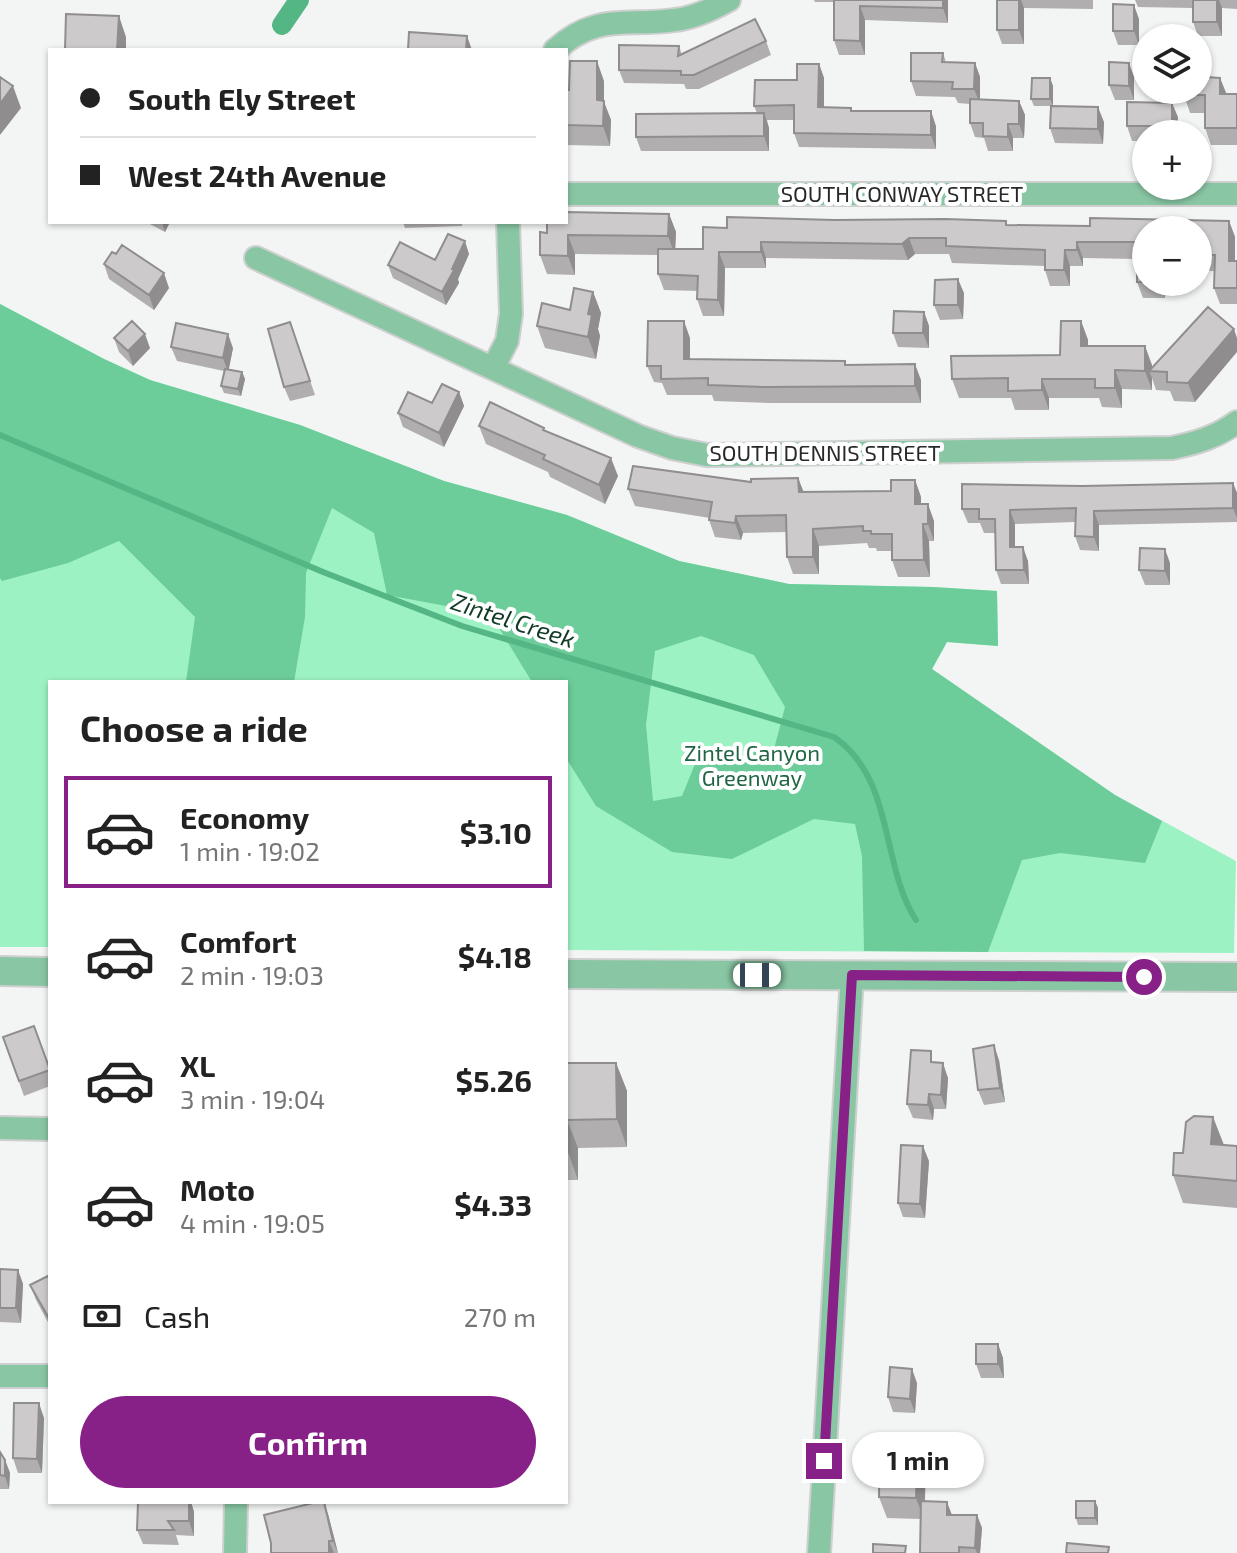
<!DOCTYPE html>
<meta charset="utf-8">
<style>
:root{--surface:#fff;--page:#f6f6f6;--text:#222;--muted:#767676;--line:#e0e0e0;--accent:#872087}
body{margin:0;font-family:"Exo 2",sans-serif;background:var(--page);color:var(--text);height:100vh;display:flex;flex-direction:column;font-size:30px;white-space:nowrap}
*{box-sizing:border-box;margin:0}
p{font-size:26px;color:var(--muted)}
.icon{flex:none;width:44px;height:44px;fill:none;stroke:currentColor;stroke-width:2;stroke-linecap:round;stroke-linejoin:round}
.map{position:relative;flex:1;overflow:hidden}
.side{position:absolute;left:48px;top:680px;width:520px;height:824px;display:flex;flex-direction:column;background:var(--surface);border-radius:0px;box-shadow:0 2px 6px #0004}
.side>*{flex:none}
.guide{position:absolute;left:48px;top:48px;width:520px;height:176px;border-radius:0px;box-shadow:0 2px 6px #0004;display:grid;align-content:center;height:176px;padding:0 32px;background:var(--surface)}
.buttons{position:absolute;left:1132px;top:24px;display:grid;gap:16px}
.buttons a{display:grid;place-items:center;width:80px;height:80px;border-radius:50%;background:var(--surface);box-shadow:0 2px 6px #0004;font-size:40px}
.end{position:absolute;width:36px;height:36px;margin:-18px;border:10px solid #872087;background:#fff;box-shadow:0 0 0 4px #fff}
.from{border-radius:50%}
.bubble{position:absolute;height:56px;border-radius:28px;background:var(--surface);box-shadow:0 2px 6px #0004;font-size:26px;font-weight:700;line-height:56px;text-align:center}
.car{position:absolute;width:24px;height:48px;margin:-24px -12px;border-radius:10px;box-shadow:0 0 6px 2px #0007;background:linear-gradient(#fff 24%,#345 0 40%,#fff 0 76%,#345 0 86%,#fff 0)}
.guide b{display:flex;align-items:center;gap:28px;height:76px;font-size:30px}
.guide b+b{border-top:2px solid var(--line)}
.guide i{width:20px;height:20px;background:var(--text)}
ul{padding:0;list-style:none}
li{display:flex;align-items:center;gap:24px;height:112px;margin:0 16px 12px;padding:0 16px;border:4px solid transparent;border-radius:0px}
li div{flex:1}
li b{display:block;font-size:30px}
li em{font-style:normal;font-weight:700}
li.on{border-color:var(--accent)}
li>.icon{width:72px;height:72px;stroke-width:1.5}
h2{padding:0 32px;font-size:36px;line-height:96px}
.pay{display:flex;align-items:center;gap:20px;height:88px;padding:0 32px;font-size:30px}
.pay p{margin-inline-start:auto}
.cta{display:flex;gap:16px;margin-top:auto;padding:16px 32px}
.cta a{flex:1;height:92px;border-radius:48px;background:var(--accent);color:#fff;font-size:32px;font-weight:700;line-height:92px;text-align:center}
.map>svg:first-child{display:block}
.green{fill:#9df2c3}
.forest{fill:#6ccc9a;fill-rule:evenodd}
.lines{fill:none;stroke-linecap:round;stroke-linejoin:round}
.stream{stroke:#55b685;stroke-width:6}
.canal{stroke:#55b685;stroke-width:20}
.minor-casing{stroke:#cdd0ce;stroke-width:26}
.tertiary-casing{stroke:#cdd0ce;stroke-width:32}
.minor{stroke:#89c6a4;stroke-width:22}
.tertiary{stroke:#89c6a4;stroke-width:28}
.wall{fill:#b0aeaf}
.shaded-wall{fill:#908d8f}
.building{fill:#cdcacc;stroke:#908d8f;stroke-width:2}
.route{stroke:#872087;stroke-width:10}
.labels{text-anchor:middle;stroke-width:8;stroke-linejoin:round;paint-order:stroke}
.street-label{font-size:22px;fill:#272928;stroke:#fff}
.park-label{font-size:22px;fill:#206645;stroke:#fff}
.water-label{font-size:24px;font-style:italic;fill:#103a26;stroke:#fff}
</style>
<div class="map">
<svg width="1237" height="1553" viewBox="0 0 1237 1553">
<rect width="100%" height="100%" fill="#f2f5f3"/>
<!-- green -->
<path class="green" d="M0 304 104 359 150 380 300 425 444 481 567 515 679 561 789 584 933 587 997 591 998 646 947 642 932 669 1115 795 1236 861 1234 953 566 950V682H50V947H0Z"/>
<!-- forest -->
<path class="forest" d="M0 304 104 359 150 380 300 425 444 481 567 515 679 561 789 584 933 587 997 591 998 646 947 642 932 669 1115 795 1162 821 1145 863 1060 853 1022 860 988 952 864 951 862 856 855 824 814 819 732 859 672 852 596 806 566 758V682H532L496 623 446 606 387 595 374 533 332 508 306 573 305 617 294 682H186L195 617 119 541 68 563 2 581 0 578ZM701 636 754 655 785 707 774 749H718L695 764 682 796 653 801 646 725 655 651Z"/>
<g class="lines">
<!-- stream -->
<path class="stream" d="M0 435 323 572 462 626 834 737C895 779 880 864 916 920"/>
<!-- canal -->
<path class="canal" d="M282 25 299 0"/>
<!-- minor casing -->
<g class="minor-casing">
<path id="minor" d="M555 50C598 12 626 27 675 20 693 18 713 9 729 0
M566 194H1237
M256 258 638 436 672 448 707 455 1172 448C1196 443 1217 437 1237 422
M493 368 507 341 511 314 508 222
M0 1128 50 1129
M0 1376H50
M235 1553 236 1502
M819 1553 852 975"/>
</g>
<!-- tertiary casing -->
<g class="tertiary-casing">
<path id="tertiary" d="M0 971 50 972
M566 974 1237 977"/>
</g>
<!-- minor -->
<use href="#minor" class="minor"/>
<!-- tertiary -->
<use href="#tertiary" class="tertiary"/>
</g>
<!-- wall -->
<path class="wall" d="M814 0H948V23L865 20V55H839L834 40V2H815Z
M997 0H1093V9L1024 8V44H1002L997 30Z
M1135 0H1237V9L1222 8V36H1198L1193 22V8L1138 7Z
M1139 19V45H1118L1113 31Z
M766 41 771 55 699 89H686L684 84 624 83 619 70 679 46 682 55Z
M943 53 946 62 975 63 980 77V100L1019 101 1025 115 1024 138H1013V151H988L984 138 975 137 970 123V104L958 103 955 97 916 96 911 81Z
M819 64 824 78V107L852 111 936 126V149L799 147 794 133V120H767L769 128V151H641L636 137 757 113 754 106 797 80Z
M1207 74 1208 77 1220 78 1226 94H1237V145H1211L1205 128V113H1190L1184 95Z
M1134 77V100H1115L1109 85Z
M1050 78 1053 86V106L1104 122 1103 144 1055 143 1050 128 1051 106H1034L1031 99Z
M604 81V102L611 120 610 146 566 145V90Z
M1178 117 1177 134H1146V141H1132L1127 126Z
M566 212 669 214 676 232 675 249H703V227L727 228V217L835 220 945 219 1006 221 1007 225 1090 226V218L1229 221 1235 237V261H1237V304H1220L1214 288V271H1198V230H1146V282H1165V298H1143L1137 282V259L1083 258V266H1070V286H1050L1045 270V266L952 263 949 254H915L908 260 766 258V268H725L724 316H703L697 299 698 291 664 290 658 274V255L575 254V275L547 274 540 255V232L547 233V222H566Z
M146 222H170L165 232Z
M403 222H462V226L405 228Z
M469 254 458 279 459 283 446 305 393 278 388 265Z
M104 264 169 288 154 310 109 279Z
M593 292 601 313 598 329 600 336 596 359 545 348 537 326 570 310Z
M964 293 963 319 940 320 934 305Z
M1208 307 1195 402 1174 401 1170 391 1156 390 1152 378V390L1122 389V408L1102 407 1099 398H1049V410H1015L1011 398H959L952 379 1060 355 1081 321 1088 340V346H1145L1152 368Z
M924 312 929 326V348L898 347 893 333Z
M290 322 315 395 290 401 284 387Z
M114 338 150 348 133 366 119 352Z
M690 338V359L847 365 921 380V403H771L714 401 712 395H667L662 383 654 382 647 366Z
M171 347 233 348 229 369 242 372 245 379 241 396 224 393 221 386 224 371 177 361Z
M459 392 464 406 444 447 403 427 398 413 432 403Z
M479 426 545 430 618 476 605 504 550 477 548 472 486 444Z
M798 478 803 492 891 491 915 480 921 497V504L934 521V541H929L930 577H898L892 560V551H877L876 548H869L867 543 819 546V574H793L787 557V532L743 533 741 540 715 537 709 520 710 518 635 506 628 489Z
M1233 483 1237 493V522L1099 525V551L1080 550 1075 536V522L1015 524V547L1028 561 1029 584H1001L996 570 995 533H984L980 523H968L962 509 1082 486Z
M1170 563V585H1145L1139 570Z
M3 1037 50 1068V1086L24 1096Z
M999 1060 1005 1102 984 1105 978 1090Z
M566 1063H616L627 1091V1147L578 1148V1180H566Z
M936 1063 948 1078 946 1109H934L933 1120 913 1118 907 1104Z
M1213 1117 1223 1145 1237 1146V1208L1183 1203 1173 1175 1183 1153Z
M929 1161 925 1218 903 1217 898 1203Z
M0 1269 18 1270 23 1284 21 1323 0 1322Z
M50 1281V1326L36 1300 30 1285Z
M998 1344 1003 1358 1004 1378H981L976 1364Z
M917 1383 915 1413 893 1412 888 1397Z
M44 1418 42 1473H18L13 1458Z
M0 1452 5 1460 10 1473 9 1489H0Z
M926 1464 925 1501 952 1515H977L982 1528 980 1553H920V1519L887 1518 879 1497Z
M1095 1501 1098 1508V1525H1078L1076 1518Z
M189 1502H191L194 1512V1536L176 1535 179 1545 143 1544 137 1530Z
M328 1514 338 1553H271Z"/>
<!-- shaded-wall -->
<path class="shaded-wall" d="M943 0H948V23L943 8Z
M1019 0H1021L1024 8V44L1019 30Z
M1217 0H1219L1222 8V36L1217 22Z
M1134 5 1139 19V45L1134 31Z
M860 6 865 20V55L860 41Z
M119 16 126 37V50H117Z
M467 36 472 50H466Z
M597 61 604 81V102L611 120 610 146 603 126 597 100Z
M975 63 980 77V104L974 89Z
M1129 63 1134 77V100L1129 86Z
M819 64 824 78V122L818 107Z
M1050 78 1053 86V106L1050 99Z
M1220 78 1227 95 1220 94Z
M13 86 21 108 0 135V104Z
M1019 101 1025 115 1024 138 1019 124Z
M1172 103 1178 117 1177 134H1175L1172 126Z
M1098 107 1104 122 1103 144 1098 129Z
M931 111 936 126V149L931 135Z
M764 113 769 128V151L764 136Z
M1008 124 1013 138V151L1008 137Z
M669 214 676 232 675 255 668 236Z
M1229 221 1235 237V277L1229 261Z
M162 222H170L165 232Z
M568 235 575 254V275L568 256Z
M909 238 915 254 908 260 902 244Z
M465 241 469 254 458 279 459 283 446 305 442 292Z
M761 242 766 258V268L761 252Z
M1077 242 1083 258V266L1077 250Z
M1065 250 1070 266V286L1064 270Z
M719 252 725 268 724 316 718 300Z
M164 273 169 288 154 310 149 295Z
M958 279 964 293 963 319 958 305Z
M1159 282H1165V298Z
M593 292 601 313 598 329 600 336 596 359 588 337V314Z
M924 312 929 326V348L923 333Z
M684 321 690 338V376L684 359Z
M1081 321 1088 340V365L1081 346Z
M1234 329 1237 338V352L1195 402 1188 383Z
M145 334 150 348 133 366 128 351Z
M228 334 233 348 228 372 223 358Z
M1145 346 1152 365V371H1149L1152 378V390L1145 371Z
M915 364 921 380V403L915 386Z
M1115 370 1122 389V408L1115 388Z
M242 372 245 379 241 396 238 389Z
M1042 379 1049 398V410L1042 390Z
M459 392 464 406 444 447 439 433Z
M611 458 618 476 605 504 599 485Z
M798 478 805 495 799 492Z
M915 480 921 497V521L915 504Z
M1233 483 1237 493V518L1233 508Z
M928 504 934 521V541L928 524Z
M1010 510 1015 524V561L1010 547Z
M1094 511 1099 525V551L1094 537Z
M736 516 743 533 741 540 735 523Z
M923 524 929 541 930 577 924 560Z
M813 529 819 546V574L813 557Z
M1023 547 1028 561 1029 584 1024 570Z
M1165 549 1170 563V585L1165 571Z
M994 1045 999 1060 1005 1102 1000 1088Z
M616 1063 627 1091V1147L617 1119Z
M943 1063 948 1078 946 1109 941 1095Z
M929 1094 934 1109 933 1120 928 1105Z
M1213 1117 1224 1145 1211 1144Z
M567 1120 578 1148V1180L568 1152Z
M923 1146 929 1161 925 1218 920 1204Z
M18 1270 23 1284 21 1323 16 1308Z
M998 1344 1003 1358 1004 1378 998 1364Z
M912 1369 917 1383 915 1413 910 1399Z
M39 1403 44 1418 42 1473 37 1459Z
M918 1443 926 1464 924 1519 916 1498Z
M5 1460 10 1473 9 1489 5 1476Z
M1095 1501 1098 1508V1525L1095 1518Z
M189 1502H191L194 1512V1536L189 1521Z
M324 1502 328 1514 338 1553 333 1541Z
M947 1502 952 1515H947Z
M977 1515 982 1528 980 1553H977L975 1548Z
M329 1541 334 1553H329Z"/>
<!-- building -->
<path class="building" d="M834 0H943V8L860 6V41L834 40Z
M997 0H1019V30H997Z
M1193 0H1217V22H1193Z
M1113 4 1134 5V31H1113Z
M66 14 119 16 117 50 65 49Z
M755 19 766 41 694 75H681V71L619 70V45L679 46 678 56Z
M409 32 467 36 466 50H408Z
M911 53H943L942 62 975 63 974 89H952L953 82 911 81Z
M570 61H597V100L604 101 603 126 566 125V90H569Z
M1109 62 1129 63V86L1109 85Z
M797 64H819L818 107 851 108V111H931V135L794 133V105L754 106 755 80H797Z
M1198 74H1207L1206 77 1220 78V94H1237V128H1205V95H1184V90H1198Z
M0 77 13 86 0 104Z
M1032 78H1050V99H1031Z
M970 99 1019 101V124H1008V137L983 136V123H970Z
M1127 102 1172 103V126H1127Z
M1051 106 1098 107V129L1050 128Z
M764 113V136L636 137V114Z
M566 212 669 214 668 236 568 235V256L540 255V232L547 233V222H566Z
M727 217 835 220 945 219 1006 221V225L1090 226V218L1229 221V261H1237V288H1214L1215 255H1198V230H1146V282H1137V242H1077V250H1065L1064 270H1045V250L946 246V238H909L902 244 761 242V252H719L718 300 697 299 698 276 658 274V249H703V227L727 228Z
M448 234 465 241 452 269 454 270 442 292 388 265 400 242 435 260Z
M122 245 164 273 149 295 104 264 112 252 116 254Z
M958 279V305H934L935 280Z
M574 288 593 292 588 314 592 315 588 337 537 326 542 303 570 310Z
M1208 307 1234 329 1188 383 1167 382V372L1149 371Z
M894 311 924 312 923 333H893Z
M132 321 145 334 128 351 114 338Z
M648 321H684V359L845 361V365L915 364V386L765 387 708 385V378L661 379V366H647Z
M1061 321H1081V346H1145V371L1115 370V388H1095V379H1042V390L1008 391V378L952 379 951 356 1060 355Z
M290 322 310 381 284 387 268 329Z
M176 323 228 334 223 358 171 347Z
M225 369 242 372 238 389 221 386Z
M442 384 459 392 439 433 398 413 408 392 432 403Z
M490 402 544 428 543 430 611 458 599 485 543 459 545 455 479 426Z
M633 466 751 482V479L798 478 799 492 891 491V480H915V504H928V524H923L924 560H892V534H871V531H863V526L813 529V557H787L786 515 736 516 735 523 709 520 712 502 628 489Z
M1233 483V508L1094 511V537L1075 536 1076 508 1010 510V547H1023L1024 570H996L995 519H979V509H962V484L1082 486Z
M1140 548 1165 549V571L1139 570Z
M34 1026 50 1070 19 1081 3 1037Z
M994 1045 1000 1088 978 1090 973 1049Z
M911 1050 931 1051V1062L943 1063 941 1095 929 1094 928 1105 907 1104Z
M566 1063H616L617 1119 567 1120 568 1152H566Z
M1194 1116 1213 1117 1211 1144 1237 1146V1181L1173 1175 1174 1153H1183L1186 1122Z
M901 1145 923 1146 920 1204 898 1203Z
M0 1269 18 1270 16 1308H0Z
M48 1276 50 1281V1320L30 1285Z
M976 1344H998V1364H976Z
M890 1367 912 1369 910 1399 888 1397Z
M14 1403H39L37 1459 13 1458Z
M880 1442 918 1443 916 1498 879 1497Z
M0 1452 5 1460V1476L0 1475Z
M921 1501 947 1502V1515H977L975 1548 959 1547V1553H920Z
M1076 1501H1095V1518H1076Z
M138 1502H189V1521H168L174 1530H137Z
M317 1502H324L333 1541H329V1553H271V1543L264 1515Z
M1067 1543 1109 1547 1108 1553H1066Z
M873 1544 906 1546 905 1553H873Z"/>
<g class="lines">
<!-- route -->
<path class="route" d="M824 1461 852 975 1144 977"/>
</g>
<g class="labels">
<!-- street labels -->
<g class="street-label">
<text x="902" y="202">SOUTH CONWAY STREET</text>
<text x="825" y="461">SOUTH DENNIS STREET</text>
</g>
<!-- park labels -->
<g class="park-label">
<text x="752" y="761">Zintel Canyon<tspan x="752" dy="25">Greenway</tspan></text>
</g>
<!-- water labels -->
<g class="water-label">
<text transform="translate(513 621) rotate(18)" y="8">Zintel Creek</text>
</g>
</g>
</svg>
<div class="buttons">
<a><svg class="icon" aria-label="layers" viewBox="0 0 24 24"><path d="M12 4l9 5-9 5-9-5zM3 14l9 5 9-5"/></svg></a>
<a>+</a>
<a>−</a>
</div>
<i class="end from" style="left:1144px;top:977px"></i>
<i class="end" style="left:824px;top:1461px"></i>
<div class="bubble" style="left:852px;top:1432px;width:132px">1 min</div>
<i class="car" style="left:757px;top:975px;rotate:90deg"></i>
<div class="guide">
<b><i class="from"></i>South Ely Street</b>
<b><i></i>West 24th Avenue</b>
</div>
<section class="side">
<h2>Choose a ride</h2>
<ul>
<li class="on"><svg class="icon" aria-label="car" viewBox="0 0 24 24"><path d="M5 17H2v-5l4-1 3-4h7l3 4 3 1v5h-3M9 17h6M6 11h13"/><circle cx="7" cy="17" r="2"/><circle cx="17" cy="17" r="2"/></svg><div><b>Economy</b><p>1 min · 19:02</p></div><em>$3.10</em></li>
<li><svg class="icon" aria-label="car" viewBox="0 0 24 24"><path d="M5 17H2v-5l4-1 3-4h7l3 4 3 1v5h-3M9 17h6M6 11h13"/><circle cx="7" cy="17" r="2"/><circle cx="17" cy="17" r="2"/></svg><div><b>Comfort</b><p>2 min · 19:03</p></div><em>$4.18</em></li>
<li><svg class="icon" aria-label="car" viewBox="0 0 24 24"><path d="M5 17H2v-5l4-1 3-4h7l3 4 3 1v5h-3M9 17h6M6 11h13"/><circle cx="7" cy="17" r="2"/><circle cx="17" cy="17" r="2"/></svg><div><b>XL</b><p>3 min · 19:04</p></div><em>$5.26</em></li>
<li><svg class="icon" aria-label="car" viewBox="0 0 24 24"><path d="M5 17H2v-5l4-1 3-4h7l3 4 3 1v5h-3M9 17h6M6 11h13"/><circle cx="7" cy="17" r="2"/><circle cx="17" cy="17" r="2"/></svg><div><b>Moto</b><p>4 min · 19:05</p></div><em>$4.33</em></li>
</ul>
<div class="pay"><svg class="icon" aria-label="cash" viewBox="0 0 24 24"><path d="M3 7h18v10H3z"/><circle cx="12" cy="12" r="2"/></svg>Cash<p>270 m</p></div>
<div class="cta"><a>Confirm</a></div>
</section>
</div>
